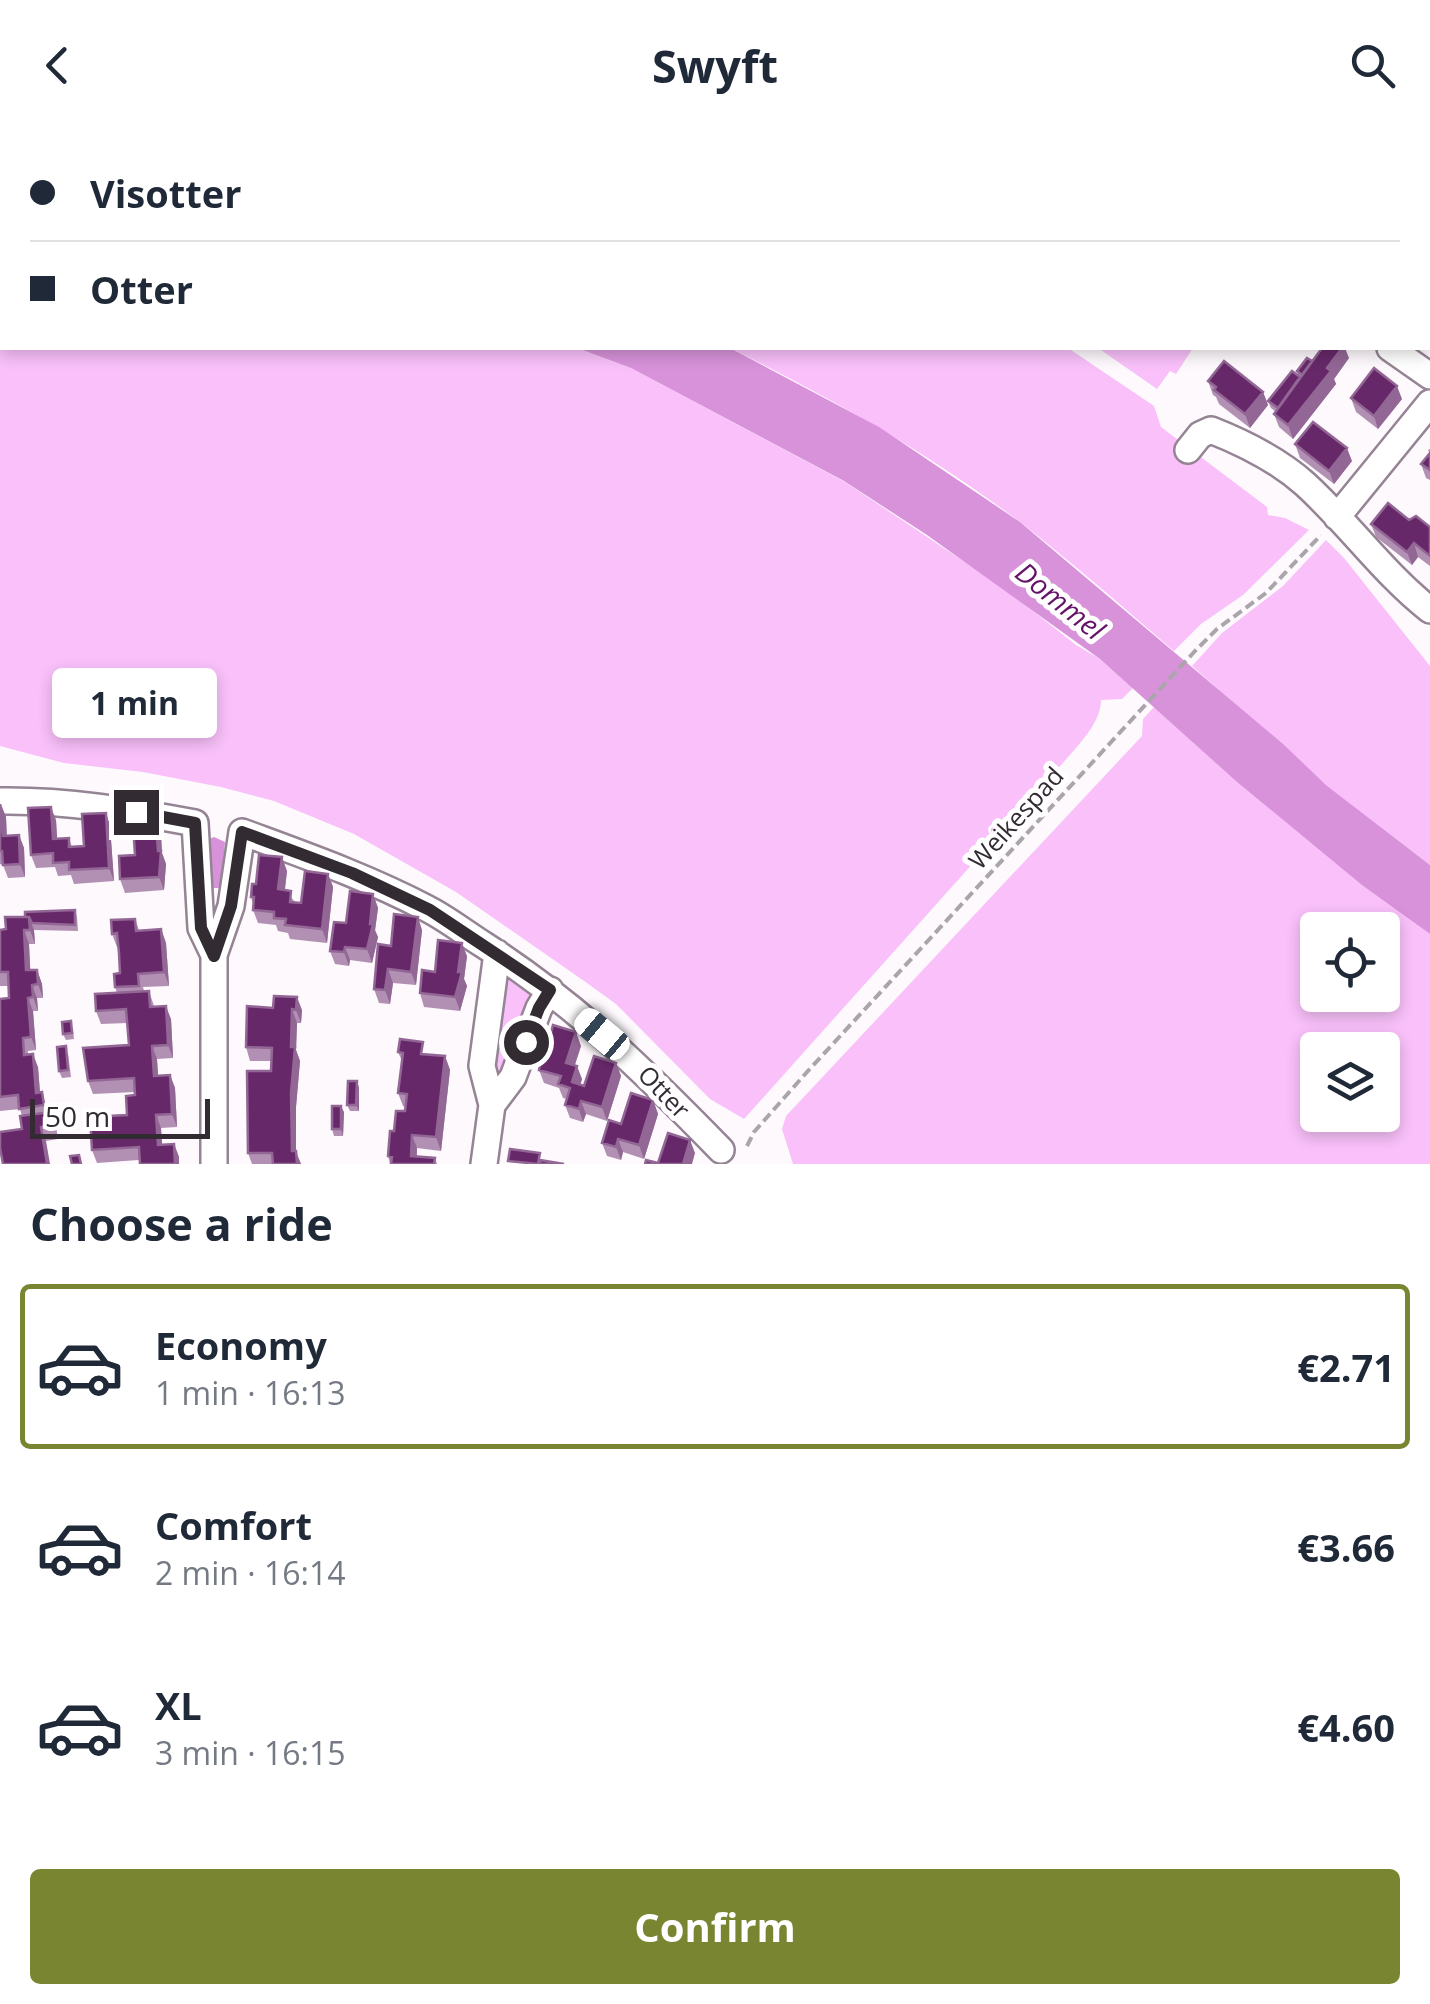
<!DOCTYPE html>
<meta charset="utf-8">
<style>
:root{--surface:#fff;--page:#f2f2f3;--text:#1f2937;--muted:#747a83;--line:#e0e1e3;--accent:#7a8532}
body{margin:0;font-family:"Open Sans",sans-serif;background:var(--page);color:var(--text);height:100vh;display:flex;flex-direction:column;font-size:38px;white-space:nowrap}
*{box-sizing:border-box;margin:0}
p{font-size:32px;color:var(--muted)}
.icon{flex:none;width:55px;height:55px;fill:none;stroke:currentColor;stroke-width:2;stroke-linecap:round;stroke-linejoin:round}
.map{position:relative;height:1034px;overflow:hidden}
.panel{display:flex;flex-direction:column;background:var(--surface);flex:1}
.panel>*{flex:none}
.guide{position:absolute;left:0px;top:0px;width:1430px;height:220px;box-shadow:0 5px 15px #0003;display:grid;align-content:center;height:220px;padding:0 30px;background:var(--surface)}
.buttons{position:absolute;left:1300px;top:782px;display:grid;gap:20px}
.buttons a{display:grid;place-items:center;width:100px;height:100px;border-radius:10px;background:var(--surface);box-shadow:0 5px 15px #0003;font-size:50px}
.scale{position:absolute;left:30px;bottom:25px;width:180px;box-sizing:border-box;padding-left:10px;border:5px solid #322b32;border-top:0;font-size:28px;line-height:35px;white-space:nowrap;color:#322b32;-webkit-text-stroke:8px #fff;paint-order:stroke}
.end{position:absolute;width:45px;height:45px;margin:-22px;border:12px solid #322b32;background:#fff;box-shadow:0 0 0 5px #fff}
.from{border-radius:50%}
.bubble{position:absolute;height:70px;border-radius:10px;background:var(--surface);box-shadow:0 5px 15px #0003;font-size:32px;font-weight:700;line-height:70px;text-align:center}
.car{position:absolute;width:30px;height:60px;margin:-30px -15px;border-radius:12px;box-shadow:0 0 8px 2px #0007;background:linear-gradient(#fff 24%,#345 0 40%,#fff 0 76%,#345 0 86%,#fff 0)}
.guide b{display:flex;align-items:center;gap:35px;height:95px;font-size:38px}
.guide b+b{border-top:2px solid var(--line)}
.guide i{width:25px;height:25px;background:var(--text)}
ul{padding:0;list-style:none}
li{display:flex;align-items:center;gap:30px;height:165px;margin:0 20px 15px;padding:0 10px;border:5px solid transparent;border-radius:10px}
li div{flex:1}
li b{display:block;font-size:38px}
li em{font-style:normal;font-weight:700}
li.on{border-color:var(--accent)}
li>.icon{width:90px;height:90px;stroke-width:1.5}
h2{padding:0 30px;font-size:45px;line-height:120px}
.action{display:flex;gap:20px;margin-top:auto;padding:20px 30px}
.action a{flex:1;height:115px;border-radius:10px;background:var(--accent);color:#fff;font-size:40px;font-weight:700;line-height:115px;text-align:center}
header{display:flex;justify-content:space-between;align-items:center;height:130px;padding:0 30px;background:var(--surface);font-size:45px;font-weight:700}
.map>svg:first-child{display:block}
.green{fill:#f9c0fa;fill-rule:evenodd}
.water{fill:#d792d9}
.lines{fill:none;stroke-linecap:round;stroke-linejoin:round}
.minor-casing{stroke:#948494;stroke-width:30}
.path{stroke:#aaa5aa;stroke-width:4;stroke-dasharray:10 5;stroke-linecap:butt}
.minor{stroke:#fff;stroke-width:25}
.wall{fill:#b290b3}
.shaded-wall{fill:#936795}
.building{fill:#662869;stroke:#936795;stroke-width:2.5}
.route{stroke:#322b32;stroke-width:12}
.labels{text-anchor:middle;stroke-width:10;stroke-linejoin:round;paint-order:stroke}
.street-label{font-size:25px;fill:#322b32;stroke:#fff}
.water-label{font-size:28px;font-style:italic;fill:#651169;stroke:#fff}
</style>
<header><svg class="icon" aria-label="back" viewBox="0 0 24 24"><path d="M15 5l-7 7 7 7"/></svg>Swyft<svg class="icon" aria-label="search" viewBox="0 0 24 24"><circle cx="10" cy="10" r="6"/><path d="M15 15l6 6"/></svg></header>
<div class="map">
<svg width="1430" height="1034" viewBox="0 0 1430 1034">
<rect width="100%" height="100%" fill="#fdf9fd"/>
<!-- green -->
<path class="green" d="M337 0H595L335 2Z
M946 0H1279L1282 2H944Z
M0 26 2 218H577L631 238 845 352 1005 459 1076 515 1100 529 1133 558 1122 569 1101 570C1101 591 1082 611 1069 626L744 989 710 969 616 874 587 853 456 762 354 704 274 671 221 657 143 642 64 633 0 616Z
M730 218H1068L1154 276 1161 297 1267 377 1268 385 1285 388 1309 400 1243 465 1201 494 1174 521C1124 478 1073 433 1020 392 930 324 831 268 730 218Z
M1098 218H1193L1176 244 1170 241 1157 259Z
M1326 410 1344 428 1430 536V735L1326 655 1192 536 1222 503 1283 456Z
M1154 577C1243 657 1333 733 1430 804V1034H793L782 999 786 986 1142 606 1143 589ZM1318 800H1382V865H1318ZM1318 920H1382V985H1318Z
M507 844 536 865 504 950H491L500 855Z"/>
<!-- water -->
<path class="water" d="M0 0H228L237 2H2V26Z
M577 218H730L879 297 1020 392 1283 614 1326 655 1430 735V804L1362 755 1236 651 1100 529 927 405 844 351 631 238Z
M214 707 225 712 221 753 219 758H212L208 755 207 710Z"/>
<g class="lines">
<!-- minor casing -->
<g class="minor-casing">
<path id="minor" d="M1374 2 1375 0
M1390 218 1430 246
M1188 320 1200 305 1211 300C1244 313 1278 330 1305 354 1349 394 1383 443 1430 480
M1337 387 1430 273
M0 671C67 670 130 681 195 693L201 798 214 825
M492 975 513 947 539 878 550 860
M214 1034V825L231 776 242 702C304 725 367 747 426 778 446 788 465 803 484 815 577 875 644 941 721 1020
M484 1034 492 975 482 936 497 823"/>
</g>
<!-- path -->
<path class="path" d="M1037 0 1040 2
M1110 2 1111 0
M1172 2 1174 0
M747 1016 754 1002 807 942 1195 521 1217 499 1266 463 1321 405"/>
<!-- minor -->
<use href="#minor" class="minor"/>
</g>
<!-- wall -->
<path class="wall" d="M1405 0H1430V23L1428 21V2H1406Z
M1349 228 1334 249 1336 254 1293 309 1279 297 1274 284 1276 282 1271 278 1268 271 1298 246 1297 241Z
M1208 251 1263 262 1268 275 1250 298 1219 274 1216 267 1213 265Z
M1351 268 1402 269 1378 299 1356 282Z
M1295 314 1352 331 1334 354 1300 328Z
M1430 319V350L1426 348 1421 334 1430 324 1428 320Z
M1409 390 1430 397V436L1418 427 1412 435 1376 407 1371 394Z
M0 674 6 687 7 706 19 705 24 718 25 747 8 748 3 735 0 734Z
M106 683 110 696 114 751 74 754 71 745 58 746 55 737 36 738 31 725 56 690 57 709 69 708 72 717 84 716Z
M161 705 162 723 166 734 164 760 125 763 120 749 135 725Z
M287 741 285 760 295 772 301 773 328 744 333 757 327 813 290 809 288 803 278 801 276 795 258 793 253 780V774L251 767 256 754Z
M373 764 378 778 375 801 378 807 372 833 350 830 349 836 335 834 330 821 346 793Z
M75 780 77 787 78 801 34 800 35 814H29L30 840H37L42 854 43 868H37L38 881H33L36 920 28 921V924L38 937 40 962H42L48 983 51 982 56 996 58 1009 46 1011 22 999V986L20 979 0 981V869L9 868 8 856H0V800L6 799 25 787Z
M135 789 139 800 161 799 166 813 169 856 143 857 144 861H149L154 876 171 889 173 928 157 929 158 946 170 945 175 958 177 997 161 998 162 1015 174 1014 179 1027 97 1033 92 1020 127 985 135 965V962L93 964 88 951 129 915 127 893 101 894 96 881 117 863 115 857 120 843 118 817H117L112 804Z
M422 800 416 855 393 853 390 874 379 873 374 859 391 816Z
M467 826 464 849 467 856 460 881 424 877 420 863Z
M247 876 302 880 301 893H297L296 920 300 931 296 977V1022L301 1034H252L248 1023 271 941 272 931H250L246 917Z
M73 898 74 909 66 910 63 904Z
M581 916 575 935 582 949 580 955 584 956 616 933 621 946 607 991 586 984 583 992 570 988 565 975 567 969 563 968 559 958 544 953 539 940 545 924Z
M398 922 445 926 450 940 441 1021 417 1018V1027L435 1028 437 1034H390L388 1026 394 1001 405 981V977L403 976 398 963 402 931Z
M68 923 71 947 62 948 59 941Z
M357 951 359 958V981H350L347 975Z
M653 970 658 984 644 1029 623 1022 621 1030 607 1026 602 1013 621 994Z
M344 982 343 1006H334L332 999Z"/>
<!-- shaded-wall -->
<path class="shaded-wall" d="M1342 218H1345L1349 228 1334 249 1336 254 1293 309 1288 295 1327 238Z
M1397 256 1402 269 1378 299 1374 286Z
M1263 262 1268 275 1250 298 1245 284Z
M1347 318 1352 331 1334 354 1329 341Z
M1414 413 1418 427 1412 435 1407 422Z
M1 674 6 687 7 719 3 706Z
M51 677 56 690 58 723 53 709Z
M106 683 110 696 114 751 109 738Z
M156 691 161 705 162 723 166 734 164 760 159 747Z
M19 705 24 718 25 747 20 734Z
M282 727 287 741 283 773 278 759Z
M328 744 333 757 327 813 322 799Z
M373 764 378 778 375 800 378 807 372 833 367 819Z
M29 787 34 800 35 814 30 800Z
M418 787 422 800 416 855 411 842Z
M161 799 166 813 169 856 164 842Z
M24 800 29 814 31 854 26 840Z
M462 813 467 826 464 849 467 856 460 881 455 867Z
M345 817 350 830 349 836 344 822Z
M388 839 393 853 390 874 385 860Z
M37 840 42 854 43 868 38 854Z
M32 855 37 868 38 881 33 867Z
M297 867 302 880 301 893 296 880Z
M28 868 33 881 36 920 31 907Z
M166 876 171 889 173 928 168 915Z
M292 879 297 893 296 920 300 931 296 977V1022L301 1034H297L292 1021Z
M576 902 581 916 571 946 566 933Z
M152 916 157 929 159 959 154 946Z
M33 924 38 937 41 976 36 963Z
M445 926 450 940 441 1021 436 1007Z
M616 933 621 946 607 991 602 977Z
M577 936 582 949 577 966 572 952Z
M170 945 175 958 177 997 172 984Z
M357 951 359 958V981L356 975Z
M653 970 658 984 644 1029 639 1015Z
M581 971 586 984 583 992 579 979Z
M341 976 344 982 343 1006 341 999Z
M156 985 161 998 163 1028 158 1015Z
M41 997 46 1011 50 1034H47Z
M412 1005 417 1018 416 1034 411 1026Z
M618 1009 623 1022 621 1030 616 1017Z
M690 1010 695 1023 692 1034H683Z
M174 1014 179 1027V1034H175Z"/>
<!-- building -->
<path class="building" d="M1408 0H1430V12L1428 10V2H1413Z
M1430 144V195L1428 194V148Z
M1322 218H1342L1327 238 1331 241 1288 295 1274 284Z
M1307 228 1312 231 1302 245 1297 241Z
M1224 231 1263 262 1245 284 1214 260 1216 257 1208 251Z
M1374 238 1397 256 1374 286 1351 268Z
M1292 241 1300 247 1278 278 1268 271Z
M1313 292 1347 318 1329 341 1295 314Z
M1430 323V340L1421 334Z
M1388 373 1409 390 1416 386 1430 397V426L1414 413 1407 422 1371 394Z
M0 674 3 706 19 705 20 734 3 735 2 721H0Z
M51 677 53 709 69 708V717L84 716 82 684 106 683 109 738 69 740V732L53 733V723L31 725 28 678Z
M156 691 158 721H161L159 747 120 749 119 726 135 725 133 693Z
M259 725 282 727 278 759 291 761 290 772 301 773 305 741 328 744 322 799 285 795 286 789 274 788V782L253 780 254 767H251L252 754H256Z
M350 761 373 764 370 794H373L367 819 345 817 344 822 330 821 334 792 346 793Z
M75 780V795L32 793 29 787H25V782Z
M394 784 418 787 411 842 388 839 385 860 374 859 378 814 391 816Z
M5 787H29L30 800H24L26 840H37L38 854 32 855 33 867 28 868 31 907 23 908 24 925 33 924 36 963 42 962 44 975 19 979 18 965 0 967V869L9 868 8 842H0V800L6 799Z
M135 789 136 801 161 799 164 842 138 844 139 856 115 857 114 844 120 843 119 823 117 803 112 804 111 790Z
M438 810 462 813 458 842H462L455 867 420 863 422 840 435 842Z
M149 861 150 877 166 876 167 894 168 915 152 916 154 946 170 945 172 984 156 985 158 1015 174 1014 175 1034H140L139 1017 92 1020 90 987 127 985 126 966 135 965 134 948 88 951 83 918 129 915 126 879 96 881 95 864Z
M274 866 297 867 296 880 292 879 291 917H295L291 963 292 1021H296L297 1034H273L272 1023H248L247 941H271L272 918 246 917 247 876 273 878Z
M71 891 72 903 63 904 62 892Z
M553 895 576 902 566 933 577 936 572 952 584 956 594 926 616 933 602 977 581 971 579 979 565 975 570 958 558 954 561 946 539 940 542 922 545 924Z
M400 909 423 912 421 924 445 926 436 1007 412 1005 411 1026 435 1028 434 1034H391L392 1027 388 1026 390 1001H394L396 981H405L407 964 398 963 403 923 398 922Z
M66 916 68 940 59 941 57 917Z
M348 951H357L356 975H347Z
M631 963 653 970 639 1015 618 1009 616 1017 602 1013 609 990 621 994Z
M332 976H341V999H332Z
M51 982 53 995 41 997 47 1034H3L0 1018V1002L22 999 20 986Z
M668 1003 690 1010 683 1034H645L646 1030 658 1033Z
M510 1019 540 1023 538 1034 508 1031Z
M79 1025 81 1034H72L70 1026Z
M540 1030 564 1034H540Z"/>
<g class="lines">
<!-- route -->
<path class="route" d="M136 682 195 693 201 798 214 826 231 776 242 702 352 743 430 780 550 860 539 878 526 912"/>
</g>
<g class="labels">
<!-- street labels -->
<g class="street-label">
<text transform="translate(1016 688) rotate(-48)" y="9">Weikespad</text>
<text transform="translate(664 962) rotate(46)" y="9">Otter</text>
</g>
<!-- water labels -->
<g class="water-label">
<text transform="translate(1060 471) rotate(39)" y="10">Dommel</text>
</g>
</g>
</svg>
<div class="buttons">
<a><svg class="icon" aria-label="locate" viewBox="0 0 24 24"><circle cx="12" cy="12" r="6"/><path d="M12 2v4M12 18v4M2 12h4M18 12h4"/></svg></a>
<a><svg class="icon" aria-label="layers" viewBox="0 0 24 24"><path d="M12 4l9 5-9 5-9-5zM3 14l9 5 9-5"/></svg></a>
</div>
<div class="scale">50 m</div>
<i class="end from" style="left:526px;top:912px"></i>
<i class="end" style="left:136px;top:682px"></i>
<div class="bubble" style="left:52px;top:538px;width:165px">1 min</div>
<i class="car" style="left:602px;top:904px;rotate:310deg"></i>
<div class="guide">
<b><i class="from"></i>Visotter</b>
<b><i></i>Otter</b>
</div>
</div>
<section class="panel">
<h2>Choose a ride</h2>
<ul>
<li class="on"><svg class="icon" aria-label="car" viewBox="0 0 24 24"><path d="M5 17H2v-5l4-1 3-4h7l3 4 3 1v5h-3M9 17h6M6 11h13"/><circle cx="7" cy="17" r="2"/><circle cx="17" cy="17" r="2"/></svg><div><b>Economy</b><p>1 min · 16:13</p></div><em>€2.71</em></li>
<li><svg class="icon" aria-label="car" viewBox="0 0 24 24"><path d="M5 17H2v-5l4-1 3-4h7l3 4 3 1v5h-3M9 17h6M6 11h13"/><circle cx="7" cy="17" r="2"/><circle cx="17" cy="17" r="2"/></svg><div><b>Comfort</b><p>2 min · 16:14</p></div><em>€3.66</em></li>
<li><svg class="icon" aria-label="car" viewBox="0 0 24 24"><path d="M5 17H2v-5l4-1 3-4h7l3 4 3 1v5h-3M9 17h6M6 11h13"/><circle cx="7" cy="17" r="2"/><circle cx="17" cy="17" r="2"/></svg><div><b>XL</b><p>3 min · 16:15</p></div><em>€4.60</em></li>
</ul>
<div class="action"><a>Confirm</a></div>
</section>
